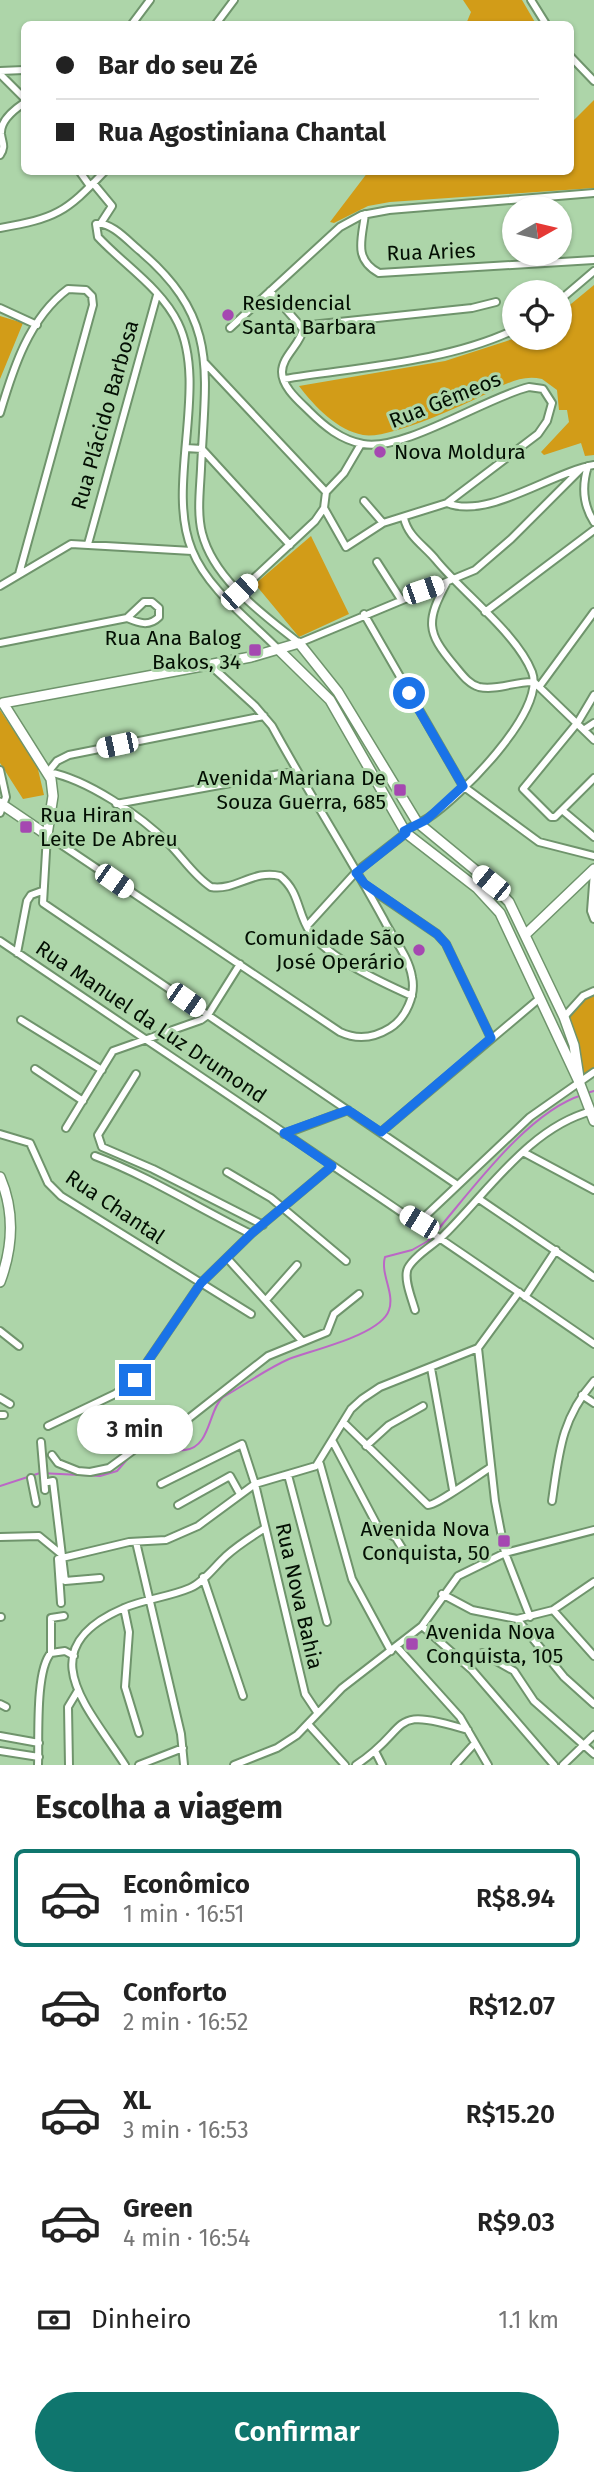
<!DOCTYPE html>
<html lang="pt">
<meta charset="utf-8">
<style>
:root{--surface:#fff;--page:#f6f6f6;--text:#222;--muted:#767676;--line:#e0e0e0;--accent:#0f766e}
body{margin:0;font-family:"Fira Sans",sans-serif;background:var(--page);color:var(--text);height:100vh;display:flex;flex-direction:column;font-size:26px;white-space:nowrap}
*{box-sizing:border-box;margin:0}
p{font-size:23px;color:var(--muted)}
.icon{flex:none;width:38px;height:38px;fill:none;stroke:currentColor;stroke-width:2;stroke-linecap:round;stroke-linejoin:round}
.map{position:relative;height:1765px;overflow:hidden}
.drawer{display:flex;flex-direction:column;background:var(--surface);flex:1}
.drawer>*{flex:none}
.guide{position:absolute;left:21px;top:21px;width:553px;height:154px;border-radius:10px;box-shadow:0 2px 5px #0004;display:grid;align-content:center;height:154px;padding:0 35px;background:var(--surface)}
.needle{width:46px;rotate:82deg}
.fabs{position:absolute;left:502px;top:196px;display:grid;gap:14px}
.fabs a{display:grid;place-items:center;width:70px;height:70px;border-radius:50%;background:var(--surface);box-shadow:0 2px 5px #0004;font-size:35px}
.end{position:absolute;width:32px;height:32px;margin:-16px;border:9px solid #1a73e8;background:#fff;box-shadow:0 0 0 4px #fff}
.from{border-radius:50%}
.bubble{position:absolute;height:49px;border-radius:24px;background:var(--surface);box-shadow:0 2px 5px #0004;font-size:23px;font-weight:600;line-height:49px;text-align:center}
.car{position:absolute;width:21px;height:42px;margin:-21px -10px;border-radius:9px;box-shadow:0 0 5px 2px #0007;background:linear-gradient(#fff 24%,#345 0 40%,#fff 0 76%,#345 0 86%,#fff 0)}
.guide b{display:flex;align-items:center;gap:24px;height:66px;font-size:26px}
.guide b+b{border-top:2px solid var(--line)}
.guide i{width:18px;height:18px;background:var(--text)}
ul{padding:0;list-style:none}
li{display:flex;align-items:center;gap:21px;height:98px;margin:0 14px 10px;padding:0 21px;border:4px solid transparent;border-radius:10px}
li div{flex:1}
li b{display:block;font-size:26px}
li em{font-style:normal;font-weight:600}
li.selected{border-color:var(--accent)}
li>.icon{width:63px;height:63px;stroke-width:1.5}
h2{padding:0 35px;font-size:32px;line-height:84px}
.pay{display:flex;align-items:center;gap:18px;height:77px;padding:0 35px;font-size:26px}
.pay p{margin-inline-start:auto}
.cta{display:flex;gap:14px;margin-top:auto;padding:14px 35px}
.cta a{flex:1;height:80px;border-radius:42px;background:var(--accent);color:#fff;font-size:28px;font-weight:600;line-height:80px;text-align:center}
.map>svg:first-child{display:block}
.green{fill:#d29c18}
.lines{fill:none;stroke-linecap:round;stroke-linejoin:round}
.stream{stroke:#bb67c6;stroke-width:2}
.street-casing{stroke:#6f946c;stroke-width:10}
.secondary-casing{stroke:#6f946c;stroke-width:12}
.street{stroke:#fff;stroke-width:6}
.secondary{stroke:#fff;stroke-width:9}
.route{stroke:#1a73e8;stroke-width:9}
.poi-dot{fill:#a548b1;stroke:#add5a9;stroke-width:2.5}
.labels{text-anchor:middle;stroke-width:6;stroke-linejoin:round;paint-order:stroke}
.street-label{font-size:21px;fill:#030f03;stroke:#add5a9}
.poi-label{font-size:21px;fill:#030f03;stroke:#add5a9;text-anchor:start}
</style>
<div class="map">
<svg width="594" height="1765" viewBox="0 0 594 1765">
<rect width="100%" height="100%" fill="#add5a9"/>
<!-- green -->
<path class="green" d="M463 0H522L536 24H466L471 12Z
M594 100V188L390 202 368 206 334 223 330 222 368 172H570L571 117 574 120Z
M594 285V455L585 456 581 443 544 455 541 452 569 422 567 410H559L557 390 542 379C521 374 504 385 486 394 461 406 388 440 363 435 337 430 315 407 299 386L445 361 516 338H560V313Z
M0 316 23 323 0 379Z
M311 536 349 614 299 637 255 584Z
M0 710 37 765 44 795 23 799 0 763Z
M590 994H594V1070L582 1078 566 1017Z"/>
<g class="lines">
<!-- stream -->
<path class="stream" d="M587 1093 594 1091
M139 1449C155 1446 171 1452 185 1450 211 1447 208 1410 223 1397 245 1385 266 1369 289 1359 312 1350 381 1335 389 1310 395 1293 380 1274 385 1257L412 1250 428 1241C468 1196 525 1113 582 1095
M0 1486 40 1473 100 1476 117 1471 132 1454"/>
<!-- street casing -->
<g class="street-casing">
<path id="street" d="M531 0 546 24
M132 24 150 0
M216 24 234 0
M570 56 594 81
M0 71 24 70
M0 74 24 98
M0 155C6 146 2 143 1 134 0 121 15 109 24 103
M80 172 90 186
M93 183 112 206 101 223
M365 214C362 239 353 259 379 273L594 260
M0 228C56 218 65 213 104 172
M270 291 303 329C301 344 282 356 282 372 282 387 299 401 309 411 324 426 341 440 363 444 403 452 487 397 529 387L543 389 552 403 547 421 538 434 447 503 383 523 346 547 324 508
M560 300 594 271
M0 308 37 325
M301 326 472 308 496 302
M230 328 340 227 362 215 389 210 594 193
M204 362 326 492 324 508 315 521 239 592
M284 379C358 367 447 362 514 330
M0 413C13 369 29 318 68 289L86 290 92 296 93 305 19 574
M186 448 202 449 290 545
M588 466C582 485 583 505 594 522
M326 492 344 473 361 444
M364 501 383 523
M447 503C488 520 552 472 594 465
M404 518C408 537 425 546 436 560 463 593 517 634 532 672 547 711 458 799 428 818 420 823 412 826 404 831
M88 544 157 295
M377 562 400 598
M447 582C426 621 426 632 454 665 461 673 468 684 479 687 497 691 516 681 534 682L594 740
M0 586 71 544 192 551
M144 602H152L159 608V617C149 627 139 623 127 618Z
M485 612 594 530
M364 614 463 786 539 842 594 856
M0 643 127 618
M279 650C250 620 208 590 192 550 165 486 209 387 178 323 161 288 124 265 98 237L96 224C111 221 129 242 140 251 221 320 205 373 201 469 200 490 197 513 202 533 214 580 263 614 299 643L475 570 511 539 582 468
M209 664 255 706 272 726C308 792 348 854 384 920 393 938 409 957 412 977 416 995 406 1018 390 1028 374 1038 357 1040 340 1032L47 835 43 903 456 1184
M539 687 594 612
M264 716 69 755 57 761 48 772C87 779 141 816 169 844 183 858 194 876 211 887 236 891 254 869 280 876 300 892 297 913 310 932 328 958 383 983 412 996
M585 729 594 723
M0 770 6 797 0 813
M594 778 562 810 594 837
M116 804 296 771
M562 810 555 817H551L523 789 578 722 594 695
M594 872 591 911 594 919
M365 885 437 934 446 944 491 1038
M307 926 356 872 406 833
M0 941C198 1075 397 1208 594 1344
M17 953 27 901 31 895 42 891
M564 1017 583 996 594 991
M21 1020 102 1070
M35 1069 83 1101
M136 1074 98 1135 102 1147 153 1169 263 1225
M66 1128 113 1051 201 1020 208 1015 240 964
M381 1132 540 998
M0 1134 30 1143 48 1183 61 1196 251 1314
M284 1134 348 1110
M523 1152 594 1190
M95 1156C150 1177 198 1208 251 1234
M227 1172 271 1198 346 1261
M479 1199 594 1277
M419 1222 530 1117 594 1072
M227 1258 302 1341
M525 1297 556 1250
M266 1300 297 1265
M415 1310C412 1299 403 1278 408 1268 415 1255 434 1245 444 1235 488 1192 530 1127 592 1111
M0 1331 19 1346
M478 1348 495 1501 505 1553 530 1617
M431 1368 453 1490
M582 1395 594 1403
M0 1398 10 1404
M0 1415H4
M343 1422 428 1505C435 1506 480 1474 491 1467
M48 1426 115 1394 135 1380 201 1283 251 1234 332 1166
M41 1442 45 1490
M333 1442 378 1527 396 1538 407 1556
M366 1446 389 1425 423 1406
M52 1455 58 1463 78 1471 90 1472 109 1468 139 1446 179 1426 268 1356 327 1332 334 1314 359 1294
M320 1464 352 1579 391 1651
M288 1475 327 1622
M31 1478 36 1503
M48 1482 53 1481 65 1581 100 1578
M161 1484 242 1444 255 1484 305 1694 317 1712
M552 1501C559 1453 561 1419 594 1381
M178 1505 230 1476 240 1494
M0 1537 39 1536 61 1554
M136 1542 181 1734 184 1765
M62 1558 129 1542 166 1540 198 1526 255 1484 316 1466 351 1409 362 1399 380 1387 478 1348 519 1292
M58 1559 61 1603
M203 1577 243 1696
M442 1594 472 1610 517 1619 564 1677 594 1704
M124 1608 129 1632 125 1687 139 1733
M553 1610 594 1656
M0 1617H1
M517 1619 553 1610 594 1582
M422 1626 472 1670 554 1765
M397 1647 460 1717 488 1765
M51 1653V1618L64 1616
M482 1653 514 1671 534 1701 594 1754
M0 1704 6 1707
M308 1724 345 1765
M0 1736 39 1743
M0 1751 39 1757
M375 1751 382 1765
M38 1765C39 1740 35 1670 51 1653L65 1651 74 1656
M69 1765 68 1707 77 1692
M125 1765C88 1707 28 1649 124 1608 145 1599 169 1597 190 1588 204 1582 215 1566 226 1556 238 1545 251 1537 265 1528
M139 1765 183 1748
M234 1765 277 1748 297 1735 342 1688 422 1626 458 1576 505 1553 594 1530
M356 1765C413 1728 385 1704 468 1730
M455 1765 475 1743
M563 1765 594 1735"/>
</g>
<!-- secondary casing -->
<g class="secondary-casing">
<path id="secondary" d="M279 650 330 700 406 833 477 888 500 913 580 1084
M0 803 47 835 53 796 51 779 3 703 251 657 299 643 338 692 417 822 491 883 509 902 564 1017 574 1045 580 1084 594 1121
M526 934 594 869
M0 1177C15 1212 13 1247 0 1282"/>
</g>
<!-- street -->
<use href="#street" class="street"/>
<!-- secondary -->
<use href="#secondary" class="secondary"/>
</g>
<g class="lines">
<!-- route -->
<path class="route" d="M135 1380 201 1283 251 1234 332 1166 284 1133 348 1110 381 1132 491 1038 446 944 437 934 365 884 356 873 406 833 404 831 426 820 463 786 409 693"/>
</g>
<!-- markers -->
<g class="poi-dot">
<circle cx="228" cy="315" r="7"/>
<circle cx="380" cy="452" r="7"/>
<rect x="248" y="643" width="14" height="14" rx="3.5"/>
<rect x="393" y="783" width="14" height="14" rx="3.5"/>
<rect x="19" y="820" width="14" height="14" rx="3.5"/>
<circle cx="419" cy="950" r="7"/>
<rect x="497" y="1534" width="14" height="14" rx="3.5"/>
<rect x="405" y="1637" width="14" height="14" rx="3.5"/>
</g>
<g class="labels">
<!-- street labels -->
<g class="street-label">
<text transform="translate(431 252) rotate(-2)" y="7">Rua Aries</text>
<text transform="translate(445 400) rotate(-22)" y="7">Rua Gêmeos</text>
<text transform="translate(105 415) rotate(-74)" y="7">Rua Plácido Barbosa</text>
<text transform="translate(151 1022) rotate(34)" y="7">Rua Manuel da Luz Drumond</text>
<text transform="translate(115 1207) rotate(34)" y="7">Rua Chantal</text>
<text transform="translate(299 1596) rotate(77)" y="7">Rua Nova Bahia</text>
</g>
<!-- poi labels -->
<g class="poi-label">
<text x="242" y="310">Residencial<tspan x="242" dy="24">Santa Barbara</tspan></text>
<text x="394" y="459">Nova Moldura</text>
<text x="241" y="645" text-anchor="end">Rua Ana Balog<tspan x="241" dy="24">Bakos, 34</tspan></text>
<text x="386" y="785" text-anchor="end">Avenida Mariana De<tspan x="386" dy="24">Souza Guerra, 685</tspan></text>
<text x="40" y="822">Rua Hiran<tspan x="40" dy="24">Leite De Abreu</tspan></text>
<text x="405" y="945" text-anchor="end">Comunidade São<tspan x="405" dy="24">José Operário</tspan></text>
<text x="490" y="1536" text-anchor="end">Avenida Nova<tspan x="490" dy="24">Conquista, 50</tspan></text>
<text x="426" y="1639">Avenida Nova<tspan x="426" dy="24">Conquista, 105</tspan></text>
</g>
</g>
</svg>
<div class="fabs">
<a><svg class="needle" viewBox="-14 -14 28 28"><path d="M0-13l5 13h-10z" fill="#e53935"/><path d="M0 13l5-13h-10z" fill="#767676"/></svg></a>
<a><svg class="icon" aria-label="locate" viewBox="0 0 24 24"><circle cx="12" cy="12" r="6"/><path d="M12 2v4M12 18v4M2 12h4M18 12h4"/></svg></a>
</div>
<i class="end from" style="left:409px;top:693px"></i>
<i class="end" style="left:135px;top:1380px"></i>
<div class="bubble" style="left:77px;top:1405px;width:116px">3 min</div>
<i class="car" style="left:423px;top:590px;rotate:71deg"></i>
<i class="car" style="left:239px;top:592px;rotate:47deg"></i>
<i class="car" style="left:117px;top:745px;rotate:258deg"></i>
<i class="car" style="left:114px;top:881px;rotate:125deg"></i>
<i class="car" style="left:491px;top:883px;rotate:309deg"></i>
<i class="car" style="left:186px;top:1000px;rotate:125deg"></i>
<i class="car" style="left:419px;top:1222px;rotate:301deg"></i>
<div class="guide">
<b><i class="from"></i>Bar do seu Zé</b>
<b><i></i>Rua Agostiniana Chantal</b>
</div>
</div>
<section class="drawer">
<h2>Escolha a viagem</h2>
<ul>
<li class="selected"><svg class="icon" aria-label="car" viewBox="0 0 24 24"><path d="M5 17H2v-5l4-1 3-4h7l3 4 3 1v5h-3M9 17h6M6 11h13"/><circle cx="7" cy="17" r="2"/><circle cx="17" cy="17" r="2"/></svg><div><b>Econômico</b><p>1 min · 16:51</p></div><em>R$8.94</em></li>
<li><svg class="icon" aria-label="car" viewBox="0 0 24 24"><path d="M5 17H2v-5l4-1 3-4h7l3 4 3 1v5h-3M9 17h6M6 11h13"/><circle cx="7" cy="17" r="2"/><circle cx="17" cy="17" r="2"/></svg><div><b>Conforto</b><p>2 min · 16:52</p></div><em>R$12.07</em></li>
<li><svg class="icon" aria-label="car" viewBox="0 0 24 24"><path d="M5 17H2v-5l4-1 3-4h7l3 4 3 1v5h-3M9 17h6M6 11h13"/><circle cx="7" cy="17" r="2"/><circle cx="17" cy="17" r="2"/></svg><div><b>XL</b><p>3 min · 16:53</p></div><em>R$15.20</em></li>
<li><svg class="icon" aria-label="car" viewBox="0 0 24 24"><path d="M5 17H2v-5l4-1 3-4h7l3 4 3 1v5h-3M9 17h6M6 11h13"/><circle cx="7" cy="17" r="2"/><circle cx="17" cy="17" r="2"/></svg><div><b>Green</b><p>4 min · 16:54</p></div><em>R$9.03</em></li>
</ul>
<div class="pay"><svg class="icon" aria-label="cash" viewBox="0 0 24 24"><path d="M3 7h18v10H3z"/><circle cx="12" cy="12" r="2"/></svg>Dinheiro<p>1.1 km</p></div>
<div class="cta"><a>Confirmar</a></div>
</section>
